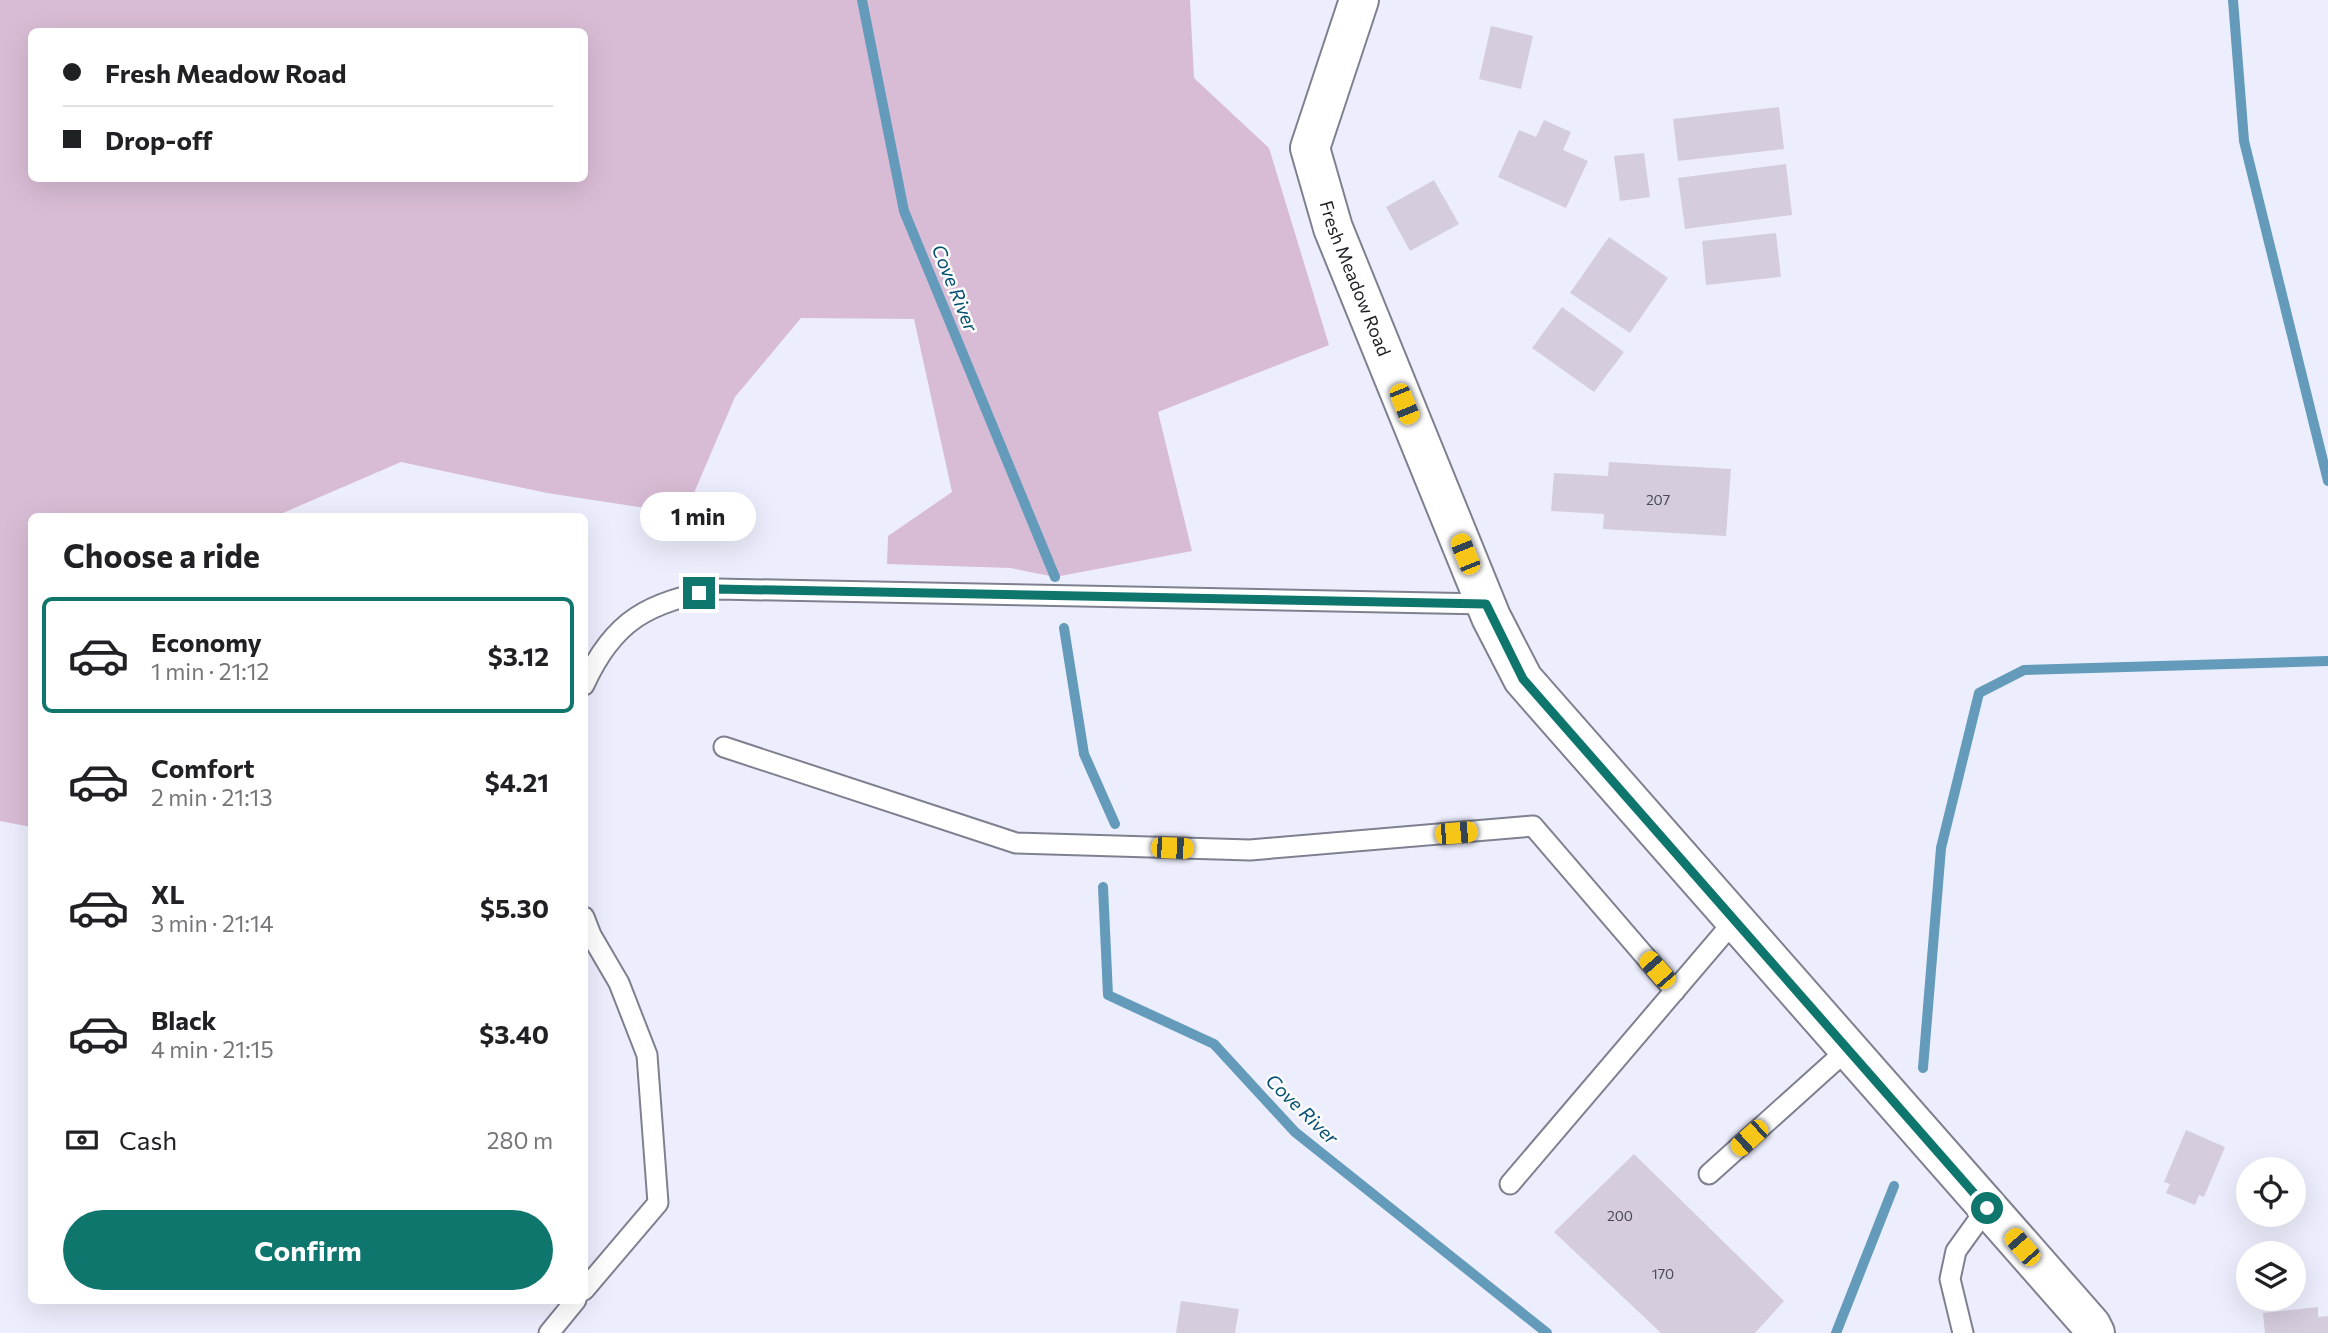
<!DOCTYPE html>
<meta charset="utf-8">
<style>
:root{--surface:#fff;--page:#f2f2f2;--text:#202124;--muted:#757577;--line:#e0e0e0;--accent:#0f766e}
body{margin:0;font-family:Commissioner,sans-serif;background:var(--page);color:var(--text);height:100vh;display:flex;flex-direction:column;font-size:26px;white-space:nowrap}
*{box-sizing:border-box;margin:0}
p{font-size:23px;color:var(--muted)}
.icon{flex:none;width:38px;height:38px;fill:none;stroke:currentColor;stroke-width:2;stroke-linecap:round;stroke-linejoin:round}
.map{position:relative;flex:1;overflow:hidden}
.sheet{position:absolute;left:28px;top:513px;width:560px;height:791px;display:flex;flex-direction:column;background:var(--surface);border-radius:10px;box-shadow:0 7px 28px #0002}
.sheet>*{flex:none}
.top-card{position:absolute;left:28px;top:28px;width:560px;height:154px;border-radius:10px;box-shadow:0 7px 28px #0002;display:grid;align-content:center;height:154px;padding:0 35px;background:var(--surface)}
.buttons{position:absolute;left:2236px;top:1157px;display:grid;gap:14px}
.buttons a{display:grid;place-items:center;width:70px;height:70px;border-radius:50%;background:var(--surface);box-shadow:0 7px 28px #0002;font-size:35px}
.end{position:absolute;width:32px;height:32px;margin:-16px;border:9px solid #0f766e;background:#fff;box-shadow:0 0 0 4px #fff}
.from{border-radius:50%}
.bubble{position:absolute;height:49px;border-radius:24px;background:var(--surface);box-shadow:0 7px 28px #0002;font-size:23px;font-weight:700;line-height:49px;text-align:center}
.car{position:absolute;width:21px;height:42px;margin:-21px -10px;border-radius:9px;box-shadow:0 0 5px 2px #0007;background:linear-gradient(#f5c518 24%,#345 0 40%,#f5c518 0 76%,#345 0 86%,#f5c518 0)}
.top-card b{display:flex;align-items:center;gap:24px;height:66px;font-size:26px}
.top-card b+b{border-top:2px solid var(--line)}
.top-card i{width:18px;height:18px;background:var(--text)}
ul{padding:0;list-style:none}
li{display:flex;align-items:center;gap:21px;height:116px;margin:0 14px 10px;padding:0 21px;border:4px solid transparent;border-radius:10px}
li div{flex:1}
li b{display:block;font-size:26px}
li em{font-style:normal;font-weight:700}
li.active{border-color:var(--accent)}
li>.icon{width:63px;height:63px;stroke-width:1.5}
h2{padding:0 35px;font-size:32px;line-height:84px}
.pay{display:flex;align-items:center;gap:18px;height:77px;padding:0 35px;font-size:26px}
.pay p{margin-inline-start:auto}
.primary-button{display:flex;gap:14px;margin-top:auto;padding:14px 35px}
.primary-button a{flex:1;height:80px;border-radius:42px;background:var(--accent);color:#fff;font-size:28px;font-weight:700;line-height:80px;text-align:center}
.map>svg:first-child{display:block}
.green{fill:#d8bcd5;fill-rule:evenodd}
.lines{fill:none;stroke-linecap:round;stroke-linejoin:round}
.stream{stroke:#649bbb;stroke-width:10}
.building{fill:#d5cdde}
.lane-casing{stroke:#7e8090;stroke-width:23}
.secondary-casing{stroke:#7e8090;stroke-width:42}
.lane{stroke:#fff;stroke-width:19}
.secondary{stroke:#fff;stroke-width:38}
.route{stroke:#0f766e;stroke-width:9}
.labels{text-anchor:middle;stroke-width:5;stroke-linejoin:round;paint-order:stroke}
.number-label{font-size:14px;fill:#4a4952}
.street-label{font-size:18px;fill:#1c1d23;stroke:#fdfdfd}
.water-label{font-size:19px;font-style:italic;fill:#024f6f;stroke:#fdfdfd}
</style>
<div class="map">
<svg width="2328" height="1333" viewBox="0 0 2328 1333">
<rect width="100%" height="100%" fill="#edeefd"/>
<!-- green -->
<path class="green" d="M0 0H1190L1194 78 1269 148 1329 345 1158 412 1192 551 1055 577 1010 568 887 564 888 536 952 492 914 319 801 318 735 397 685 514 547 493 401 462 276 516H32L31 827 0 821ZM32 32H584V178H32Z"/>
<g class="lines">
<!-- stream -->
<path class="stream" d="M862 0 904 211 1055 577
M2233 0 2244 141 2328 481
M1064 628 1084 754 1115 824
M1103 887 1108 995 1214 1044 1295 1132 1547 1333
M1923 1068 1941 848 1979 693 2024 670 2328 661
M1836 1333 1894 1186"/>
</g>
<!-- building -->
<path class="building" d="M1491 26 1533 36 1521 89 1479 79Z
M1779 107 1784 149 1678 161 1673 119Z
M1544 120 1571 132 1563 150 1588 161 1566 208 1498 177 1519 130 1536 137Z
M1644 153 1650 197 1620 201 1614 156Z
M1786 164 1792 215 1685 229 1678 178Z
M1434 180 1459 224 1410 251 1386 207Z
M1776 233 1781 277 1706 285 1702 241Z
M1609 237 1668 278 1630 333 1570 293Z
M1562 307 1624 352 1594 392 1532 348Z
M1609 462 1731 469 1726 536 1603 529 1604 514 1551 511 1554 473 1608 476Z
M2186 1130 2225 1147 2204 1197 2199 1195 2195 1205 2166 1193 2170 1184 2164 1182Z
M1634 1154 1784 1301 1755 1333H1661L1554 1232Z
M1181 1301 1239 1309 1235 1333H1176Z
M2318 1307V1317L2328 1316V1333H2265L2263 1313Z"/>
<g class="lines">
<!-- lane casing -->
<g class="lane-casing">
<path id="lane" d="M584 685C614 619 648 603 718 589L1486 604
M724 747 1016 843 1250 850 1533 826 1675 991
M584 917 591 935 619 983 647 1055 658 1203 584 1290
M1709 1174 1848 1049
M1510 1184 1735 920
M549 1333 576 1300
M1963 1333 1950 1279 1956 1251 1987 1208"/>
</g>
<!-- secondary casing -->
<g class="secondary-casing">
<g id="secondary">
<path id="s1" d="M1359 0 1310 148 1333 228 1491 617 1523 679 2091 1325 2095 1333"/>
</g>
</g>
<!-- lane -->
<use href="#lane" class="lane"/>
<!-- secondary -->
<use href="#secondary" class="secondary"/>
</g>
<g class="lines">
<!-- route -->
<path class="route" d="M699 593 718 589 1486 604 1523 679 1987 1208"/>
</g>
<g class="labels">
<!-- number labels -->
<g class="number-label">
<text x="1658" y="505">207</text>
<text x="1620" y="1221">200</text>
<text x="1663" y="1279">170</text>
</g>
<!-- street labels -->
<g class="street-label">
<text dy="6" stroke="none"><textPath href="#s1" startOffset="294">Fresh Meadow Road</textPath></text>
</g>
<!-- water labels -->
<g class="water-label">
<text transform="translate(955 288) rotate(68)" y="7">Cove River</text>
<text transform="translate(1302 1109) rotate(44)" y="7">Cove River</text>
</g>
</g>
</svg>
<div class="buttons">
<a><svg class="icon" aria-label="locate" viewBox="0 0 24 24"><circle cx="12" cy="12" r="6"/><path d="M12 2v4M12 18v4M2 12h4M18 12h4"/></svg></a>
<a><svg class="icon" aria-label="layers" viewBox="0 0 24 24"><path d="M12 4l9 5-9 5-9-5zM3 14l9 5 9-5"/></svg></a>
</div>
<i class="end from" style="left:1987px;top:1208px"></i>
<i class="end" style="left:699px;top:593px"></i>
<div class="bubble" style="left:640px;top:492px;width:116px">1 min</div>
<i class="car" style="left:1404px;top:404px;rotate:158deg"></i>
<i class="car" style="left:1465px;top:554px;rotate:338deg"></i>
<i class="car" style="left:1456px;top:833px;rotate:85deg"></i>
<i class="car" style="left:1172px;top:848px;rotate:92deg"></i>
<i class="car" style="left:1657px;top:970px;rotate:319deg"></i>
<i class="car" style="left:1749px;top:1138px;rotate:228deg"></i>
<i class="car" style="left:2022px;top:1247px;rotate:319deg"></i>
<div class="top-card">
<b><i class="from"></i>Fresh Meadow Road</b>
<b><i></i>Drop-off</b>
</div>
<section class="sheet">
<h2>Choose a ride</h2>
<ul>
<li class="active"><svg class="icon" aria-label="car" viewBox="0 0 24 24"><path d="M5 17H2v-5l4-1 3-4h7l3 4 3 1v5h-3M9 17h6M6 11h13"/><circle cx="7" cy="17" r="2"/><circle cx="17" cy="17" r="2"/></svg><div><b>Economy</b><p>1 min · 21:12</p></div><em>$3.12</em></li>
<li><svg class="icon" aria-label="car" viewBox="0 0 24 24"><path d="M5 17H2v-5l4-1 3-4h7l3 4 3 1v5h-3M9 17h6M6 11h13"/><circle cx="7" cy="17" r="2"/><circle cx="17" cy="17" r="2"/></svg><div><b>Comfort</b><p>2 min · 21:13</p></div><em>$4.21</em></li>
<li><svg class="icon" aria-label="car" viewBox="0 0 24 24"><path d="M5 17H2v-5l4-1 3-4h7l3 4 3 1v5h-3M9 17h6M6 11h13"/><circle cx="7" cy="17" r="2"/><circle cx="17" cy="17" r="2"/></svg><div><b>XL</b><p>3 min · 21:14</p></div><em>$5.30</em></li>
<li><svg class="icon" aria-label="car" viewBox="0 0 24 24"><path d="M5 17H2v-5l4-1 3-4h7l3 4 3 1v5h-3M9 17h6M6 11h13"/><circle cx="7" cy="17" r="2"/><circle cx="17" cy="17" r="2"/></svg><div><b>Black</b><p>4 min · 21:15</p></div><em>$3.40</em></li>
</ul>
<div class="pay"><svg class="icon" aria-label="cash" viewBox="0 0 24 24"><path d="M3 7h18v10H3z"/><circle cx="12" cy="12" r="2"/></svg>Cash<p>280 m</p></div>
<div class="primary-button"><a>Confirm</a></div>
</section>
</div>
